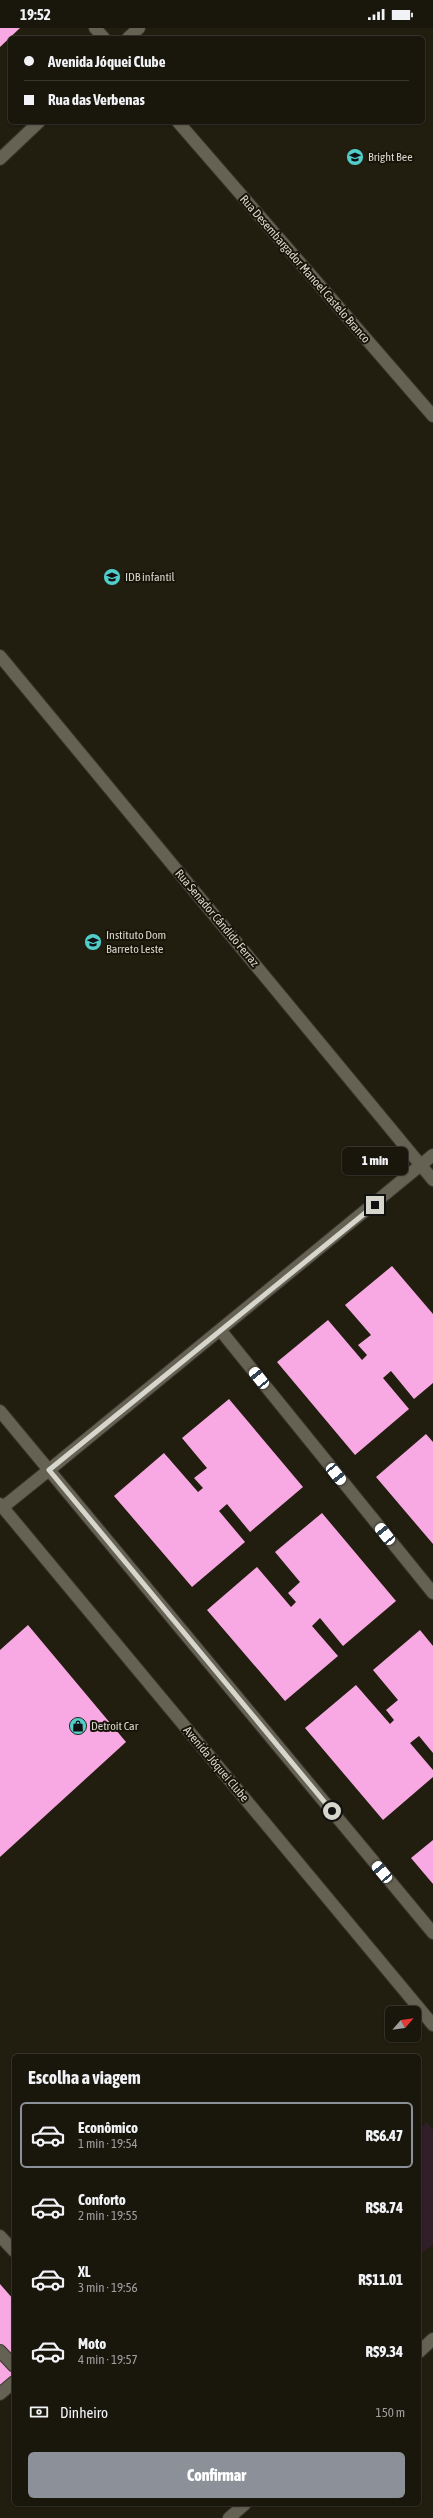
<!DOCTYPE html>
<html lang="pt">
<meta charset="utf-8">
<style>
:root{--surface:#19160c;--page:#221f15;--text:#f1f3f6;--muted:#9f9f9d;--line:#37352d;--accent:#8c9099}
body{margin:0;font-family:"Asap Condensed",sans-serif;background:var(--page);color:var(--text);height:100vh;display:flex;flex-direction:column;font-size:15px;white-space:nowrap}
*{box-sizing:border-box;margin:0}
p{font-size:13px;color:var(--muted)}
.icon{flex:none;width:22px;height:22px;fill:none;stroke:currentColor;stroke-width:2;stroke-linecap:round;stroke-linejoin:round}
.map{position:relative;flex:1;overflow:hidden}
.panel{position:absolute;left:12px;top:2026px;width:409px;height:452px;display:flex;flex-direction:column;background:var(--surface);border-radius:6px;box-shadow:0 1px 3px #0004,0 0 0 1px var(--line)}
.panel>*{flex:none}
.top-card{position:absolute;left:8px;top:8px;width:417px;height:88px;border-radius:6px;box-shadow:0 1px 3px #0004,0 0 0 1px var(--line);display:grid;align-content:center;height:88px;padding:0 16px;background:var(--surface)}
.needle{width:26px;rotate:62deg}
.fabs{position:absolute;left:385px;top:1978px;display:grid;gap:8px}
.fabs a{display:grid;place-items:center;width:36px;height:36px;border-radius:6px;background:var(--surface);box-shadow:0 1px 3px #0004,0 0 0 1px var(--line);font-size:20px}
.end{position:absolute;width:18px;height:18px;margin:-9px;border:5px solid #d7d6cd;background:#111;box-shadow:0 0 0 2px #111}
.from{border-radius:50%}
.bubble{position:absolute;height:28px;border-radius:6px;background:var(--surface);box-shadow:0 1px 3px #0004,0 0 0 1px var(--line);font-size:13px;font-weight:800;line-height:28px;text-align:center}
.car{position:absolute;width:12px;height:24px;margin:-12px -6px;border-radius:5px;box-shadow:0 0 3px 1px #0007;background:linear-gradient(#fff 24%,#345 0 40%,#fff 0 76%,#345 0 86%,#fff 0)}
.top-card b{display:flex;align-items:center;gap:14px;height:38px;font-size:15px}
.top-card b+b{border-top:1px solid var(--line)}
.top-card i{width:10px;height:10px;background:var(--text)}
ul{padding:0;list-style:none}
li{display:flex;align-items:center;gap:12px;height:66px;margin:0 8px 6px;padding:0 8px;border:2px solid transparent;border-radius:6px}
li div{flex:1}
li b{display:block;font-size:15px}
li em{font-style:normal;font-weight:800}
li.on{border-color:var(--accent)}
li>.icon{width:36px;height:36px;stroke-width:1.5}
h2{padding:0 16px;font-size:18px;line-height:48px}
.pay{display:flex;align-items:center;gap:10px;height:44px;padding:0 16px;font-size:15px}
.pay p{margin-inline-start:auto}
.primary-button{display:flex;gap:8px;margin-top:auto;padding:8px 16px}
.primary-button a{flex:1;height:46px;border-radius:6px;background:var(--accent);color:#fff;font-size:16px;font-weight:800;line-height:46px;text-align:center}
.status{display:flex;justify-content:space-between;align-items:center;height:28px;padding:0 20px;background:var(--surface);direction:ltr}
.status svg{height:11px;fill:currentColor}
.map>svg:first-child{display:block}
.medical{fill:#301f28}
.building{fill:#f8a8e2}
.lines{fill:none;stroke-linecap:round;stroke-linejoin:round}
.lane-casing{stroke:#38352e;stroke-width:14}
.street-casing{stroke:#38352e;stroke-width:14}
.secondary-casing{stroke:#38352e;stroke-width:14}
.lane{stroke:#666253;stroke-width:12}
.street{stroke:#666253;stroke-width:12}
.secondary{stroke:#666253;stroke-width:12}
.route{stroke:#d7d6cd;stroke-width:5}
.labels{text-anchor:middle;stroke-width:4;stroke-linejoin:round;paint-order:stroke}
.poi-label{font-size:12px;fill:#d7d6cd;stroke:#181508;text-anchor:start}
.street-label{font-size:12px;fill:#d7d6cd;stroke:#181508}
</style>
<div class="status"><b>19:52</b><svg viewBox="0 0 49 12"><path d="M0 12V9h3v3zM5 12V6h3v6zM10 12V3h3v9zM15 12V0h3v12zM26 1h20v11H26zM47 4h2v5h-2z"/></svg></div>
<div class="map">
<svg width="433" height="2490" viewBox="0 0 433 2490">
<rect width="100%" height="100%" fill="#211e10"/>
<!-- medical -->
<path class="medical" d="M427 2094 433 2102V2217L419 2226V2101Z"/>
<!-- building -->
<path class="building" d="M0 0H20L0 19Z
M392 1238 433 1286V1355L414 1371 391 1343 383 1350 409 1381 355 1427 277 1334 328 1292 362 1332 367 1327 358 1317 371 1307 345 1277Z
M229 1371 303 1459 250 1504 227 1476 219 1483 245 1514 192 1559 114 1468 164 1425 198 1464 203 1460 194 1450 207 1440 182 1410Z
M426 1406 433 1414V1516L376 1449Z
M322 1485 396 1573 343 1618 320 1590 312 1598 338 1628 285 1673 207 1582 257 1539 291 1579 296 1574 288 1565 300 1554 275 1524Z
M28 1597 126 1714 0 1829V1622Z
M420 1602 433 1618V1725L419 1708 410 1715 433 1742V1749L383 1792 305 1700 356 1657 390 1696 394 1692 386 1682 398 1672 373 1642Z
M433 1812V1856L411 1830Z
M0 2256 14 2272V2355L0 2369Z"/>
<g class="lines">
<!-- lane casing -->
<g class="lane-casing">
<path id="lane" d="M0 2208 14 2223
M0 2323 14 2338
M0 2366 14 2354"/>
</g>
<!-- street casing -->
<g class="street-casing">
<path id="street" d="M95 0 104 10
M178 94 433 388
M0 628 433 1152
M221 1303 433 1565
M49 1442 433 1127
M419 2324 433 2311
M229 2490 245 2476"/>
</g>
<!-- secondary casing -->
<g class="secondary-casing">
<path id="secondary" d="M128 10 139 0
M0 131 39 94
M0 1383 433 1905
M0 1476 433 1997
M3 1479 49 1442"/>
</g>
<!-- lane -->
<use href="#lane" class="lane"/>
<!-- street -->
<use href="#street" class="street"/>
<!-- secondary -->
<use href="#secondary" class="secondary"/>
</g>
<g class="lines">
<!-- route -->
<path class="route" d="M332 1783 49 1442 375 1177"/>
</g>
<!-- icons -->
<defs>
<g id="school-disc" transform="scale(0.9)"><circle r="9.5" fill="#53cdc9" stroke="#181508"/><path d="M0-5L7-2L0 1L-7-2ZM-4 1L0 2.5L4 1V4Q0 6-4 4Z" fill="#111"/></g>
<g id="shop-disc" transform="scale(0.9)"><circle r="9.5" fill="#53cdc9" stroke="#181508"/><path d="M-5-2.5h2.3a2.7 3.5 0 0 1 5.4 0H5L5.5 6h-11ZM-1.5-2.5h3a1.5 2.3 0 0 0-3 0Z" fill="#111"/></g>
</defs>
<g fill-rule="evenodd">
<use href="#school-disc" x="355" y="129"/>
<use href="#school-disc" x="112" y="549"/>
<use href="#school-disc" x="93" y="914"/>
<use href="#shop-disc" x="78" y="1698"/>
</g>
<g class="labels">
<!-- poi labels -->
<g class="poi-label">
<text x="368" y="133">Bright Bee</text>
<text x="125" y="553">IDB infantil</text>
<text x="106" y="911">Instituto Dom<tspan x="106" dy="14">Barreto Leste</tspan></text>
<text x="91" y="1702">Detroit Car</text>
</g>
<!-- street labels -->
<g class="street-label">
<text transform="translate(305 241) rotate(49)" y="4">Rua Desembargador Manoel Castelo Branco</text>
<text transform="translate(217 890) rotate(50)" y="4">Rua Senador Cândido Ferraz</text>
<text transform="translate(216 1736) rotate(50)" y="4">Avenida Jóquei Clube</text>
</g>
</g>
</svg>
<div class="fabs">
<a><svg class="needle" viewBox="-14 -14 28 28"><path d="M0-13l5 13h-10z" fill="#e53935"/><path d="M0 13l5-13h-10z" fill="#9f9f9d"/></svg></a>
</div>
<i class="end from" style="left:332px;top:1783px"></i>
<i class="end" style="left:375px;top:1177px"></i>
<div class="bubble" style="left:342px;top:1119px;width:66px">1 min</div>
<i class="car" style="left:259px;top:1350px;rotate:321deg"></i>
<i class="car" style="left:336px;top:1446px;rotate:141deg"></i>
<i class="car" style="left:385px;top:1506px;rotate:321deg"></i>
<i class="car" style="left:382px;top:1844px;rotate:320deg"></i>
<div class="top-card">
<b><i class="from"></i>Avenida Jóquei Clube</b>
<b><i></i>Rua das Verbenas</b>
</div>
<section class="panel">
<h2>Escolha a viagem</h2>
<ul>
<li class="on"><svg class="icon" aria-label="car" viewBox="0 0 24 24"><path d="M5 17H2v-5l4-1 3-4h7l3 4 3 1v5h-3M9 17h6M6 11h13"/><circle cx="7" cy="17" r="2"/><circle cx="17" cy="17" r="2"/></svg><div><b>Econômico</b><p>1 min · 19:54</p></div><em>R$6.47</em></li>
<li><svg class="icon" aria-label="car" viewBox="0 0 24 24"><path d="M5 17H2v-5l4-1 3-4h7l3 4 3 1v5h-3M9 17h6M6 11h13"/><circle cx="7" cy="17" r="2"/><circle cx="17" cy="17" r="2"/></svg><div><b>Conforto</b><p>2 min · 19:55</p></div><em>R$8.74</em></li>
<li><svg class="icon" aria-label="car" viewBox="0 0 24 24"><path d="M5 17H2v-5l4-1 3-4h7l3 4 3 1v5h-3M9 17h6M6 11h13"/><circle cx="7" cy="17" r="2"/><circle cx="17" cy="17" r="2"/></svg><div><b>XL</b><p>3 min · 19:56</p></div><em>R$11.01</em></li>
<li><svg class="icon" aria-label="car" viewBox="0 0 24 24"><path d="M5 17H2v-5l4-1 3-4h7l3 4 3 1v5h-3M9 17h6M6 11h13"/><circle cx="7" cy="17" r="2"/><circle cx="17" cy="17" r="2"/></svg><div><b>Moto</b><p>4 min · 19:57</p></div><em>R$9.34</em></li>
</ul>
<div class="pay"><svg class="icon" aria-label="cash" viewBox="0 0 24 24"><path d="M3 7h18v10H3z"/><circle cx="12" cy="12" r="2"/></svg>Dinheiro<p>150 m</p></div>
<div class="primary-button"><a>Confirmar</a></div>
</section>
</div>
